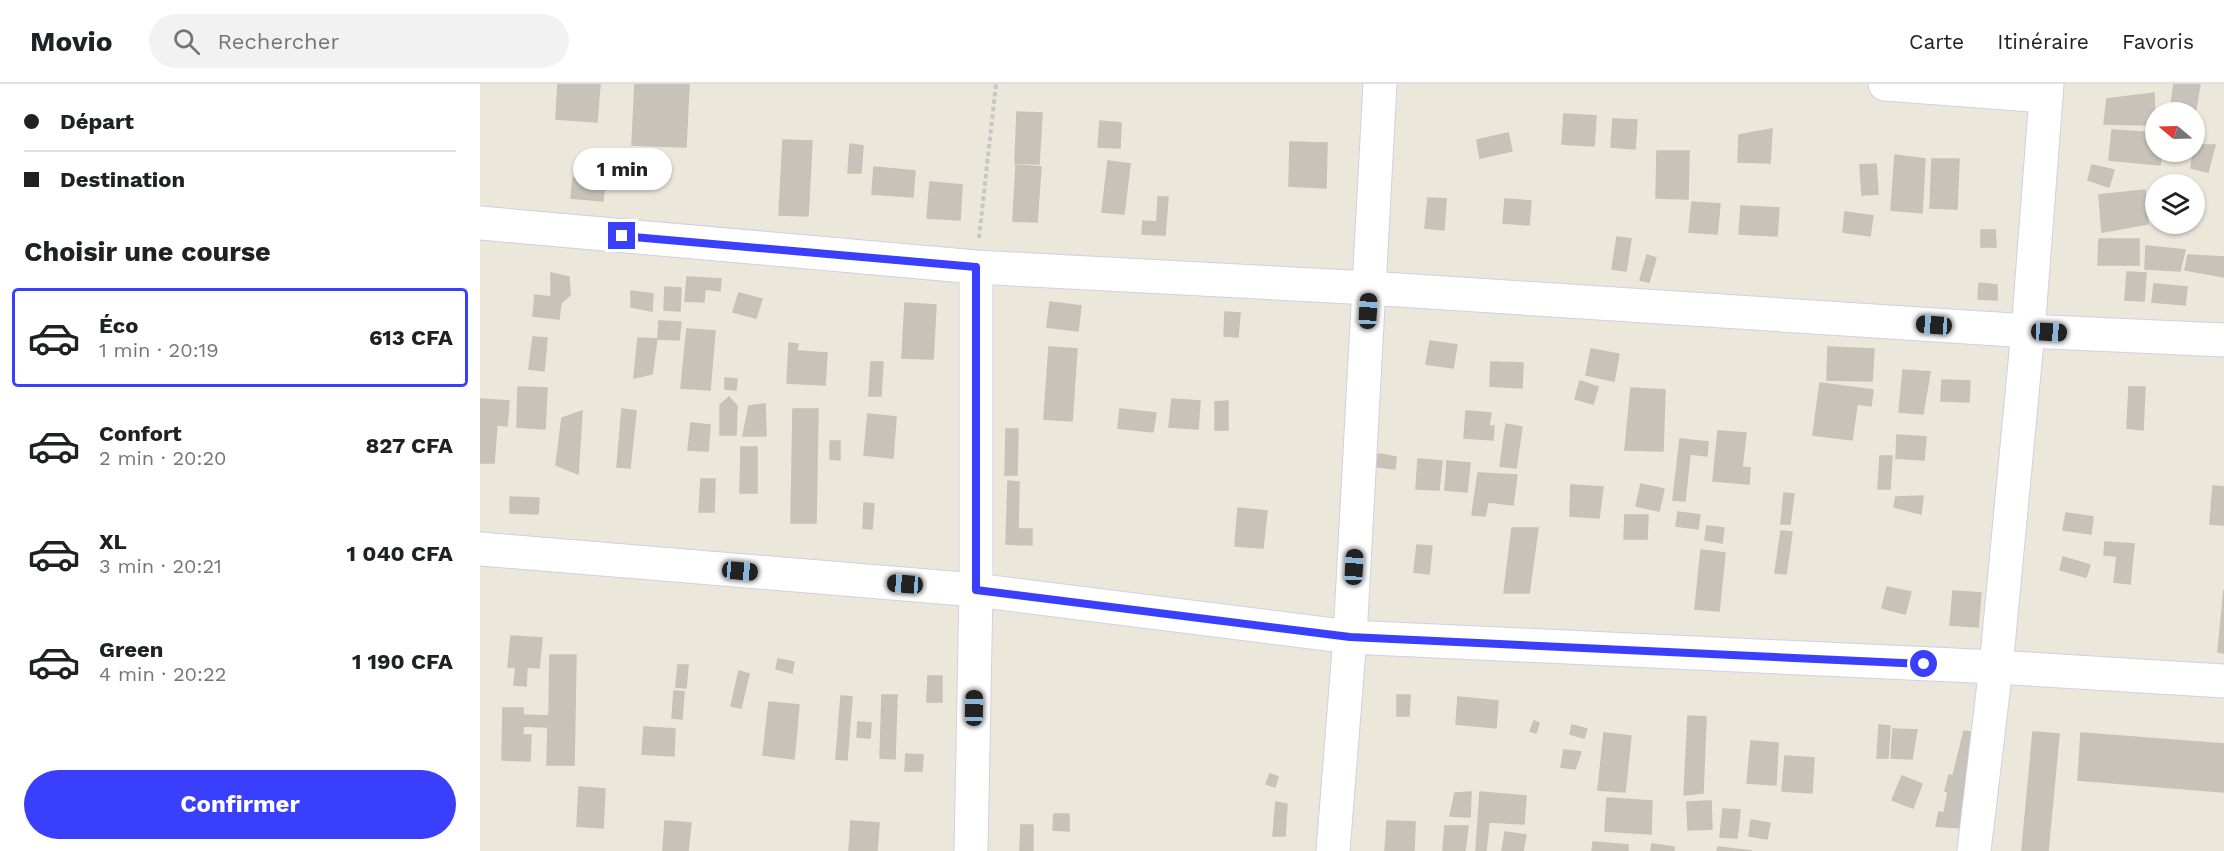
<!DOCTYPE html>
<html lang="fr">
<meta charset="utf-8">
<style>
:root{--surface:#fff;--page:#f2f2f2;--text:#202124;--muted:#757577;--line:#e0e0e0;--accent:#393ffa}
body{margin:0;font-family:"Work Sans",sans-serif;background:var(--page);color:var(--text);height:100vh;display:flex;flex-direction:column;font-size:22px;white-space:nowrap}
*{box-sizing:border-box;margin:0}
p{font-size:20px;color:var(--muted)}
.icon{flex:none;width:33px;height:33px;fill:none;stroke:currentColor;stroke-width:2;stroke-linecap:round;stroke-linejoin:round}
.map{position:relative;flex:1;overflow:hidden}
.side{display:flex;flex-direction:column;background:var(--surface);width:480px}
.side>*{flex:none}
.guide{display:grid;align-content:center;height:132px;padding:0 24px;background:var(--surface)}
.needle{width:39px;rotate:289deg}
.controls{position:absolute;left:1665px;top:18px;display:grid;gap:12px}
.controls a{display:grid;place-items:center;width:60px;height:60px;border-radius:50%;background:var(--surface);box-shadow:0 2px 4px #0004;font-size:30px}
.end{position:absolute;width:27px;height:27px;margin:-14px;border:8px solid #393ffa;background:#fff;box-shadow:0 0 0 3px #fff}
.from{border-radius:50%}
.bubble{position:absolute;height:42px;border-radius:21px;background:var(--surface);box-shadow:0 2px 4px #0004;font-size:20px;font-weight:700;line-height:42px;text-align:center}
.car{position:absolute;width:18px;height:36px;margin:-18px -9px;border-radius:8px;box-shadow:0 0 4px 2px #0007;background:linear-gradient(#222 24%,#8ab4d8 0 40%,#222 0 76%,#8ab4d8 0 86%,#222 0)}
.guide b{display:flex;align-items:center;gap:21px;height:57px;font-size:22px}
.guide b+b{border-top:2px solid var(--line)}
.guide i{width:15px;height:15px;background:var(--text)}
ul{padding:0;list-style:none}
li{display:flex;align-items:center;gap:18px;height:99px;margin:0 12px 9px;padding:0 12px;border:3px solid transparent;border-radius:6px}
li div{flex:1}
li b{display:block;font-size:22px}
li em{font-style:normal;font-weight:700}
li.on{border-color:var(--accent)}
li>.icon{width:54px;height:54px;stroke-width:1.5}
h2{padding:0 24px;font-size:27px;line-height:72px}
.action{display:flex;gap:12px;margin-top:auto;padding:12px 24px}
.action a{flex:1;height:69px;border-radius:36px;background:var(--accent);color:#fff;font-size:24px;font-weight:700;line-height:69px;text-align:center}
header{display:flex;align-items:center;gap:36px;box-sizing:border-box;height:84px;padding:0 30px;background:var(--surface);border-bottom:2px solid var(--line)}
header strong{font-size:28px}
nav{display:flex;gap:33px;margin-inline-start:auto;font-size:21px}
.search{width:420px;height:54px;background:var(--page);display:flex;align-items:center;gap:15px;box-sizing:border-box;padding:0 21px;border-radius:33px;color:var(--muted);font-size:22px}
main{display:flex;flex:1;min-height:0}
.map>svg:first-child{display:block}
.building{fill:#c7c3ba;stroke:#c6c3b4;stroke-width:1.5}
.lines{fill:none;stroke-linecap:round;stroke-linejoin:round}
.minor-casing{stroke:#d0d0e2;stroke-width:35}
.path{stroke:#c7c7c7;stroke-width:4;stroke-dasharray:4.5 3;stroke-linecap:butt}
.minor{stroke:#fff;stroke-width:33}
.route{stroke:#393ffa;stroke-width:8}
</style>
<header>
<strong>Movio</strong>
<div class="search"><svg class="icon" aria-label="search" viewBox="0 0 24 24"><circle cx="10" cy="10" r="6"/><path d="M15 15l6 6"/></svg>Rechercher</div>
<nav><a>Carte</a><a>Itinéraire</a><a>Favoris</a></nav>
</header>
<main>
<section class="side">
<div class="guide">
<b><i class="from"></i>Départ</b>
<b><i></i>Destination</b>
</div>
<h2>Choisir une course</h2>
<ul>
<li class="on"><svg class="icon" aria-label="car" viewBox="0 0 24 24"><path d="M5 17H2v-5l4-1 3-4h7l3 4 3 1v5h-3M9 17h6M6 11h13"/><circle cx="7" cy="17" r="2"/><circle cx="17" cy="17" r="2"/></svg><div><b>Éco</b><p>1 min · 20:19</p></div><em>613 CFA</em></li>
<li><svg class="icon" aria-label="car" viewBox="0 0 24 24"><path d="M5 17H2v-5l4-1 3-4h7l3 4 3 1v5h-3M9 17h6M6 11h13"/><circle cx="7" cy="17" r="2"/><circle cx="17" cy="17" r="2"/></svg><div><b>Confort</b><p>2 min · 20:20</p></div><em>827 CFA</em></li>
<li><svg class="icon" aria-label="car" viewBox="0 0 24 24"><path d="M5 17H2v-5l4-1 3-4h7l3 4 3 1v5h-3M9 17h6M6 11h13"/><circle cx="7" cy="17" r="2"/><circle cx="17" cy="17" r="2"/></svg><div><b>XL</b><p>3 min · 20:21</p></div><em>1 040 CFA</em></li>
<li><svg class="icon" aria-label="car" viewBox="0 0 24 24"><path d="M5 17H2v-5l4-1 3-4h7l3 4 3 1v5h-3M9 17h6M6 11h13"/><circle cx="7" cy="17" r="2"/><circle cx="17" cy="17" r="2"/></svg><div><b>Green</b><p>4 min · 20:22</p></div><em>1 190 CFA</em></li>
</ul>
<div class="action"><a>Confirmer</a></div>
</section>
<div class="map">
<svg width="1744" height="767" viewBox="0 0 1744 767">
<rect width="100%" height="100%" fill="#ebe7da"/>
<!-- building -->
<path class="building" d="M78 0H120L117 38 76 35Z
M155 0H209L206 63 152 61Z
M1694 0H1720L1714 37V28H1690Z
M1674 9 1675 41 1624 40 1627 15Z
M537 28 562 29 559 80 535 79Z
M1084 30 1116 32 1114 62 1082 60Z
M1133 35 1157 36 1155 65 1131 63Z
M620 37 641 39 640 64 618 63Z
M1292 45 1290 79 1258 78 1259 51Z
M1632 46 1676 49V68H1681L1680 81 1629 76Z
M1028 49 1032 67 1000 74 997 56Z
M303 56 332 57 328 132 299 131Z
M810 58 847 59 846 104 809 102Z
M370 60 383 62 381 89H368Z
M1714 61H1735L1728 88 1711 84Z
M1177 67H1209L1208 115 1176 114Z
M1415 71 1445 75 1442 129 1411 126Z
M1452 75H1479L1477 125 1450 124Z
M628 77 650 80 644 130 622 128Z
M1396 80 1398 110 1382 111 1380 81Z
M536 81 561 83 557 138 533 137Z
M1612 81 1634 86 1629 103 1608 96Z
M394 83 435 87 433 113 392 110Z
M93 94 125 98 123 117 91 114Z
M450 98 482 101 480 136 447 134Z
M1665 106 1668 140 1622 148 1619 111Z
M678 113H688L685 151 662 150 663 137 677 138Z
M948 114 966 115 964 146 945 144Z
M1025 115 1051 117 1049 141 1023 139Z
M1212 118 1240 120 1237 150 1209 148Z
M1261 122 1299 124 1297 152 1259 150Z
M1365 128 1393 132 1390 152 1363 148Z
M1501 146H1515L1516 163H1501Z
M1137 153 1151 155 1146 187 1132 185Z
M1619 155H1659V181H1618Z
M1666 162 1705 166 1700 187 1665 185Z
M1167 171 1176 174 1169 198 1160 196Z
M1708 171 1744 173V193L1705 186Z
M1647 188 1666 189 1664 217 1645 216Z
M71 189 89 193 90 211 81 219 79 235 53 232 55 211 71 213Z
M207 193 241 195 240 207 225 205 224 218 205 217Z
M1499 199 1517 201V216L1498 215Z
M1674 200 1707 203 1705 221 1672 218Z
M185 203 201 204 200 227 184 226Z
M151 207 173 210 172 227 151 223Z
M259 209 282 215 276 234 253 228Z
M570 218 601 222 598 247 567 243Z
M425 219 456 221 453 275 422 274Z
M745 228 760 229 758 253 744 252Z
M179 237 201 238 199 256 178 255Z
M207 245 235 247 230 306 201 304Z
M53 253 67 254 64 287 49 285Z
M158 254 177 255 172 290 154 294Z
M950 257 977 261 973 284 946 280Z
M309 259 318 260 317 267 347 269 345 301 307 299Z
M569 263 597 265 592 337 564 335Z
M1348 263 1394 265 1392 297 1347 296Z
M1111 265 1139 270 1134 297 1106 291Z
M391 278H403L401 312H389Z
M1011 278 1043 279 1042 304 1010 302Z
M1423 286 1450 288 1443 330 1419 328Z
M245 294 257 295 256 306 245 305Z
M1462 296 1490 297 1489 318 1461 317Z
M1100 297 1118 303 1113 320 1095 315Z
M1340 299 1393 306 1391 322 1377 320 1372 356 1333 351Z
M38 303 67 304 65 345 37 343Z
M1649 303H1665L1663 346 1647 344Z
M1151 304 1185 306 1183 367 1145 366Z
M249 313 257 322 256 351H240V321Z
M0 315 29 317 27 342 17 341 14 379H0Z
M692 315 720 317 718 345 689 343Z
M748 317V346H735V318Z
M285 320 286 352H263L269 322Z
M142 325 156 327 150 384 137 383Z
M313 325H338L336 439H311Z
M640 325 676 329 673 348 638 344Z
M102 327 98 390 76 381 82 334Z
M986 327 1011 329 1009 342H1014L1013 356 984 354Z
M388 330 416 333 413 374 384 371Z
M211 339 230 341 228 367 208 366Z
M1026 340 1042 343 1036 384 1020 382Z
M526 345H538L537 391H525Z
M1238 347 1266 349 1262 383 1270 384 1269 400 1233 397Z
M1417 351 1446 353 1444 376 1416 374Z
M1200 355 1228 358 1227 372 1210 370 1205 417 1193 416Z
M350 357H360V376L350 375Z
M261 363H277V409H260Z
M901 370 916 373 915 385 887 382 895 371Z
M1400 372H1412L1410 405H1398Z
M938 375 962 377 959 406 936 405Z
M967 377 990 379 987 408 965 406Z
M998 389 1037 391 1033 421 1008 418 1005 432 992 431Z
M221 395H235L234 428H219Z
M528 397 539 398 538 445H552V461L526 460Z
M1161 400 1184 405 1179 427 1156 422Z
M1091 401 1123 403 1119 434 1090 432Z
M1733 402 1744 403V441L1730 440Z
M1304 409 1314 410 1310 440H1301Z
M1443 412 1441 430 1414 423 1416 413Z
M30 413 59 414 58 430 30 429Z
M384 419 394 420 392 445 383 444Z
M758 424 787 427 783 464 755 462Z
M1198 428 1220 431 1218 445 1196 442Z
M1586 429 1613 433 1611 450 1583 446Z
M1145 431H1168L1167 455H1144Z
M1227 442 1244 444 1242 459 1225 456Z
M1032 444H1058L1049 509H1024Z
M1301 447 1312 448 1306 490 1295 489Z
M1625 458 1654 460 1650 500 1634 498 1637 472 1624 471Z
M937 461 952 462 949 490 934 488Z
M1221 466 1245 469 1239 527 1215 525Z
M1583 473 1610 481 1606 493 1580 486Z
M1407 503 1431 508 1425 530 1402 524Z
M1744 506V569L1738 568Z
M1473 507 1501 509 1498 543 1470 541Z
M31 552 62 554 59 584 47 583 46 602 34 601 36 583H28Z
M70 571H96L94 681H67L68 643 43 642V651H51L50 677 22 676 23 624H43V631L69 632Z
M298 575 314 578 312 589 296 585Z
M198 581H208L206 604 196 603Z
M259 587 269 590 261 624 251 622Z
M448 592H462V618H447Z
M194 607 204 608 202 635 192 634Z
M402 611H417L415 675 400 674Z
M917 611H930L929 632H917Z
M361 612 372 613 367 676 356 675Z
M978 613 1018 617 1016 644 976 640Z
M289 618 319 621 314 675 283 671Z
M1208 632 1226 633 1223 709 1204 711Z
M1054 637 1059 639 1056 649 1050 647Z
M378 638 391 639 390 654 377 653Z
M1092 641 1107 645 1104 654 1090 650Z
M1399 641 1410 642 1408 674H1397Z
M164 643 195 645 194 672 162 670Z
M1413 645 1437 646 1432 675 1411 674Z
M1484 647 1496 649 1481 744 1456 742 1459 728 1464 729 1468 708 1465 707 1469 691 1473 692Z
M1553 648 1579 650 1568 767H1542Z
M1124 649 1151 652 1145 708 1118 706Z
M1601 649 1744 660V708L1598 696Z
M1271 657 1298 659 1296 701 1267 699Z
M1084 666 1101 668 1095 685 1081 683Z
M426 670 443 671 442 687H425Z
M1305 672 1334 674 1332 709 1302 707Z
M790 690 798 693 795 703 786 700Z
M1422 692 1442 700 1433 724 1412 716Z
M99 703 125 705 123 744 97 742Z
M991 708 990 733 970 732 975 709Z
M1000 708 1046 712 1044 740 1009 738 1006 767H996Z
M1127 714 1172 717 1171 750 1125 747Z
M1231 717 1232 745 1208 746 1207 718Z
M796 718 807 720 805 752H793Z
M1243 725 1260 726 1257 754 1240 753Z
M574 730H589V747L573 746Z
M1271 736 1290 739 1287 755 1269 752Z
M185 737 211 739 208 767H183Z
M371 737 399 739 397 767H369Z
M907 737 935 738 934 767H905Z
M541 741H553V767H540Z
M965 742H988L985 767H963Z
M1025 748 1046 751 1043 767H1022Z
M1113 758 1148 761V767H1112Z
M1172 760 1194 763V767H1171Z
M1238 763 1272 767H1237Z"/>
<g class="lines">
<!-- minor casing -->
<g class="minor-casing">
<path id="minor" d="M1405 0 1566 12
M0 139 496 183 889 204 1548 247 1744 256
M0 465 496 506 870 553 1516 583 1744 597
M491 767 496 506V183
M853 767 870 553 900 0
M1494 767 1516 583 1548 247 1567 0"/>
</g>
<!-- path -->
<path class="path" d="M499 154 516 0"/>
<!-- minor -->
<use href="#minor" class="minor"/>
</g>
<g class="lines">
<!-- route -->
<path class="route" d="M142 152 496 183V506L870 553 1444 580"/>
</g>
</svg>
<div class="controls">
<a><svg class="needle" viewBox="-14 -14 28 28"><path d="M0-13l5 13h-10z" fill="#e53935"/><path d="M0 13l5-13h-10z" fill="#757577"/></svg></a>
<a><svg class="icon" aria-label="layers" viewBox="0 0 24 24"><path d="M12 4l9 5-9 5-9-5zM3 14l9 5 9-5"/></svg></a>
</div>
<i class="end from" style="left:1444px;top:580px"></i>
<i class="end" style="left:142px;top:152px"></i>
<div class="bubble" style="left:93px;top:64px;width:99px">1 min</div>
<i class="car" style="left:888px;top:227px;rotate:3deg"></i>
<i class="car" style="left:1454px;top:241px;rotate:274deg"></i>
<i class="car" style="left:1569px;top:248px;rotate:93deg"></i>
<i class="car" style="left:874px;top:483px;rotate:3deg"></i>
<i class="car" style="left:260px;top:487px;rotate:95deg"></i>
<i class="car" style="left:425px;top:500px;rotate:274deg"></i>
<i class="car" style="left:494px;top:624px;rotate:1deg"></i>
</div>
</main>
